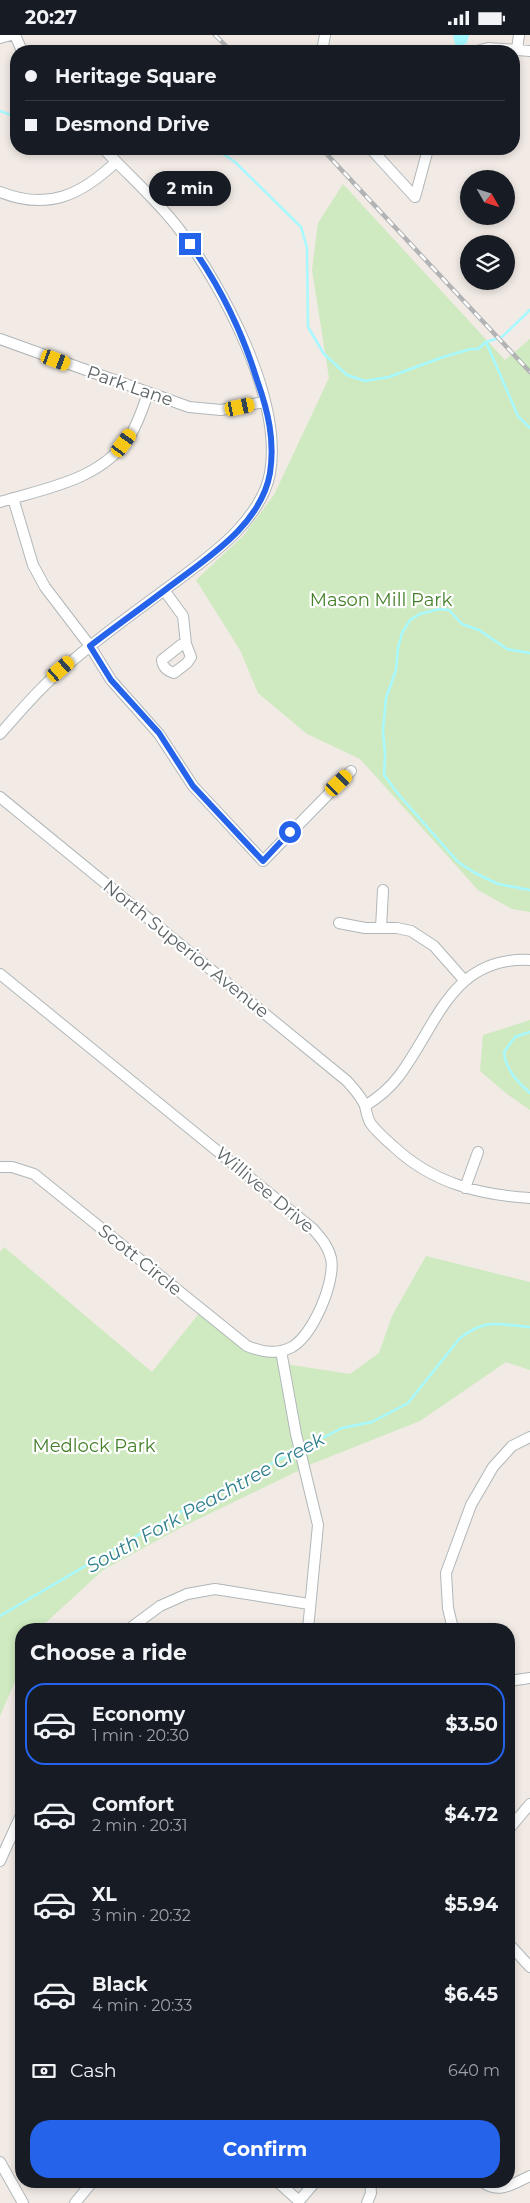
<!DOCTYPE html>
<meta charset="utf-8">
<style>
:root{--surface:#171b24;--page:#20242c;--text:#f1f3f6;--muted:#9ea1a6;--line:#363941;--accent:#2563eb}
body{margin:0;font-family:Montserrat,sans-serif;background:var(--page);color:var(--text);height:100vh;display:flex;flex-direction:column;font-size:19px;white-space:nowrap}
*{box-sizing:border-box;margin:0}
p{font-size:16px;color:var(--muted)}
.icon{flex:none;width:28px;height:28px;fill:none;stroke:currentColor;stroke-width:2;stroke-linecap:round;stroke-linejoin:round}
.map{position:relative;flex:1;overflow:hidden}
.sheet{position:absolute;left:15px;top:1588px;width:500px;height:565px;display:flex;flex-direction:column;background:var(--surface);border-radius:20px;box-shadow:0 2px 8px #0003}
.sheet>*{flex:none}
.banner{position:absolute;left:10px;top:10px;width:510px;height:110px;border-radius:20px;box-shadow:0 2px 8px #0003;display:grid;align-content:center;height:110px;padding:0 15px;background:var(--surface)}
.needle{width:32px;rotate:129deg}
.fabs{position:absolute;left:460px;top:135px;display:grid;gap:10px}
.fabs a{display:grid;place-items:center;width:55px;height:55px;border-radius:50%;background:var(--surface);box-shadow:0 2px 8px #0003;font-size:25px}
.end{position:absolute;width:22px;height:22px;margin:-11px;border:6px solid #2563eb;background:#fff;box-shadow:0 0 0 2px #fff}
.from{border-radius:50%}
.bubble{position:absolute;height:35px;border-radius:18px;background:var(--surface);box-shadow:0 2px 8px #0003;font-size:16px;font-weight:700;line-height:35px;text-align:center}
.car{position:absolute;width:15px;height:30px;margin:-15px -8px;border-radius:6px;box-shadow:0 0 4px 1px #0007;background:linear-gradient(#f5c518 24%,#345 0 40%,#f5c518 0 76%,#345 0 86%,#f5c518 0)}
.banner b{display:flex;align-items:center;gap:18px;height:48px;font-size:19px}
.banner b+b{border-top:1px solid var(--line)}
.banner i{width:12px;height:12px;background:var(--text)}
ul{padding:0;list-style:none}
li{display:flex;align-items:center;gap:15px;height:82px;margin:0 10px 8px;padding:0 5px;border:2px solid transparent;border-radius:20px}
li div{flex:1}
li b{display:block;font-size:19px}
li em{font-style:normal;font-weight:700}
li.current{border-color:var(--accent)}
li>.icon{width:45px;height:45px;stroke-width:1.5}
h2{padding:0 15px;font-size:22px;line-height:60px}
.pay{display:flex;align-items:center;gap:12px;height:55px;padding:0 15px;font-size:19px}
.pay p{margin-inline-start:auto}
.cta{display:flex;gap:10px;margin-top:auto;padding:10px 15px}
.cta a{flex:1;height:58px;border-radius:20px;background:var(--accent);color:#fff;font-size:20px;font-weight:700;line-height:58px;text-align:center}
.status{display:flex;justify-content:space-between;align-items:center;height:35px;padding:0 25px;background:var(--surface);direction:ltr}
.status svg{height:14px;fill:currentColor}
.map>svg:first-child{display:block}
.green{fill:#cfeac0}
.water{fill:#a7f9ff}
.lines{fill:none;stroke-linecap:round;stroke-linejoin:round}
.stream{stroke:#a7f9ff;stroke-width:2.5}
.street-casing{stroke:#b1b7b9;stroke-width:12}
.street{stroke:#fff;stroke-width:10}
.rail-casing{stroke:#b2b3b4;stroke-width:4.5}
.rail{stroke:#fff;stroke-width:2.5;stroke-dasharray:8;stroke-linecap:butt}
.route{stroke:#2563eb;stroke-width:6}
.labels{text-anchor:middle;stroke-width:4.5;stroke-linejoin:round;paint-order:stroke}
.street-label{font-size:18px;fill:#5d6567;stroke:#fff}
.park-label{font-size:18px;fill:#46802b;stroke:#fff}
.water-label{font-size:19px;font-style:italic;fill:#2e7e8c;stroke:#fff}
</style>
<div class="status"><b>20:27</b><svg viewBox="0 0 49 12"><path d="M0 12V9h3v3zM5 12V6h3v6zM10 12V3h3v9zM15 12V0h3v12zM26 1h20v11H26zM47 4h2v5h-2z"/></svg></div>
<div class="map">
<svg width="530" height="2168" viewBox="0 0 530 2168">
<rect width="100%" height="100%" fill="#f1eae5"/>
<!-- green -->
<path class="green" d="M343 149 505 325 530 304V877L512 874 478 855 360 724 307 699 258 658 240 615 196 545 243 501 274 460 329 343 312 235 318 188Z
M530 985V1075L507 1059 480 1036 483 1000Z
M4 1212 152 1337 201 1276 247 1311 281 1316 302 1434 182 1492 103 1535 39 1594H21V1633L0 1681V1217Z
M426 1221 530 1247V1335L506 1327 420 1386 304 1432 285 1329 350 1339 379 1318 392 1281Z"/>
<!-- water -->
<path class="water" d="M453 0H469L467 8 456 13Z"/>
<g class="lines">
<!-- stream -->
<path class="stream" d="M459 8 462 16
M0 76 16 82
M216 114 235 127 301 192 307 213 308 292 324 319 347 340 365 346 389 342 443 322 471 314H478L486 307
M486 307 518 381 530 393
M486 307 502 302 530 275
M530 618 507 614 479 595 462 589 449 575 439 574 420 579 410 585 402 598 398 613 396 635 386 663 383 695 385 720 384 740 399 760 458 827 475 838 498 849 530 855
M530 997 515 1002 504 1017C505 1034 517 1047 530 1058
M303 1413 342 1393 372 1387 408 1368 460 1303C488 1282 499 1290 530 1292
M0 1581 140 1499 222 1454 298 1415"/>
<!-- street casing -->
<g class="street-casing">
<path id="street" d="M15 0 22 16
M0 3 11 0
M517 15 530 16
M322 16 325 0
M477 16 488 13 517 15 519 0
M371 114 415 162 428 114
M0 157C48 176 81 160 116 127
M0 304 189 372 221 375 264 367
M13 463 33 530 45 552 90 611 111 645 159 699 193 751 263 826 351 736
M0 467C47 453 101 445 130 401 138 388 143 373 148 358
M164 555 183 581 186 609 191 622 187 628 174 638C167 636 163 633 162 625L181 610 186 609
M0 699C23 673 45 647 72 626 106 597 142 572 178 545 198 530 219 515 236 497 252 480 266 461 270 438 283 365 223 251 179 194 157 165 129 141 104 114
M0 762 347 1046C353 1053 362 1062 365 1071 367 1078 367 1083 371 1089 377 1097 385 1104 393 1111 431 1147 478 1160 530 1163
M339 888 365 893H397L411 896 434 911 464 945
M381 893 383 855
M0 939 313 1194C321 1203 328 1211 331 1223 336 1246 313 1300 292 1312 277 1320 262 1317 247 1311L34 1139 12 1132H0
M365 1071C378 1063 389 1054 399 1041 437 991 451 921 530 925
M465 1153 478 1117
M281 1316 296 1399 318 1490 308 1594
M129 1594 160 1571 187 1559 215 1554 309 1569
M453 1594 448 1573 446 1538 471 1470 493 1432 512 1411 530 1402
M509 1646 530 1643
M509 1794 530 1769
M0 1826 21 1780
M509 1909 530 1932
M0 2127 23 2168
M280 2146 279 2148 299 2166 316 2146
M481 2146C499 2160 512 2149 530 2141
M75 2168 93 2146
M367 2168 371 2158 370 2146"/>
</g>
<!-- street -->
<use href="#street" class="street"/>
<!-- rail casing -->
<g class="rail-casing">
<path id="rail" d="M215 0 231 16
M322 114 530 337"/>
</g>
<!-- rail -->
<use href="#rail" class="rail"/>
</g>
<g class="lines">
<!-- route -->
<path class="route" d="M190 209C220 251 242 296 257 345 268 376 275 405 270 438 261 490 207 523 169 552 143 572 116 591 90 611L111 645 159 698 193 751 263 826 290 797"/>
</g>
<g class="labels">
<!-- street labels -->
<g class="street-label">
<text transform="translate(130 351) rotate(19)" y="6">Park Lane</text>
<text transform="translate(186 914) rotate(39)" y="6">North Superior Avenue</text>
<text transform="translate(265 1155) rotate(40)" y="6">Willivee Drive</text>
<text transform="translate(140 1225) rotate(39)" y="6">Scott Circle</text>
</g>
<!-- park labels -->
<g class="park-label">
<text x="381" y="571">Mason Mill Park</text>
<text x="94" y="1417">Medlock Park</text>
</g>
<!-- water labels -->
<g class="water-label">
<text transform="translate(205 1467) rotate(-29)" y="7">South Fork Peachtree Creek</text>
</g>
</g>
</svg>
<div class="fabs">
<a><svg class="needle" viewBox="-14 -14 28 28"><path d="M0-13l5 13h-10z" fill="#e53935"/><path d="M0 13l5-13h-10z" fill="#9ea1a6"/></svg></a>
<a><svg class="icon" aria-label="layers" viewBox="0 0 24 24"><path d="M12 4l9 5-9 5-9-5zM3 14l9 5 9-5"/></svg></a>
</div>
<i class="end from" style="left:290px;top:797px"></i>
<i class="end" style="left:190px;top:209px"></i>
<div class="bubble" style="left:149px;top:136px;width:82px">2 min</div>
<i class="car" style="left:56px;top:325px;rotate:110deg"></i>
<i class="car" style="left:240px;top:372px;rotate:78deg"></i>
<i class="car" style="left:124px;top:408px;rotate:36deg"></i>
<i class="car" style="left:61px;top:634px;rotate:49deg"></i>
<i class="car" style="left:339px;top:748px;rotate:46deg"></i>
<div class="banner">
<b><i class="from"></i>Heritage Square</b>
<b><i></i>Desmond Drive</b>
</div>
<section class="sheet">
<h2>Choose a ride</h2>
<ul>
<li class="current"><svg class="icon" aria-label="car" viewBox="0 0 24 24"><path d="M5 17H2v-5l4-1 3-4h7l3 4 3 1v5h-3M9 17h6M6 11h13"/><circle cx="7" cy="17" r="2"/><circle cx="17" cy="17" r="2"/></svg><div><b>Economy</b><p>1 min · 20:30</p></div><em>$3.50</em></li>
<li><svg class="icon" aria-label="car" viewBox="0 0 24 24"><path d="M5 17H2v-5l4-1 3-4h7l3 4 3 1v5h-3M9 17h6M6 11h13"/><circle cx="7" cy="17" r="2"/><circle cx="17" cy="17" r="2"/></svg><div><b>Comfort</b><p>2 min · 20:31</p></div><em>$4.72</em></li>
<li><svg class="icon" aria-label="car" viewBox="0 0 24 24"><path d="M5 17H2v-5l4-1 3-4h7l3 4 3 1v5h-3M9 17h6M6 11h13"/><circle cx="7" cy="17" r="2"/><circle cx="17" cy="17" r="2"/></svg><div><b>XL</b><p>3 min · 20:32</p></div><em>$5.94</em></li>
<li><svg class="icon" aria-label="car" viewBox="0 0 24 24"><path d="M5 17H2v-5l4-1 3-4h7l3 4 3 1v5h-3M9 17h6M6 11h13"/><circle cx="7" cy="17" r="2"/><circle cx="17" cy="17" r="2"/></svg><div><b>Black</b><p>4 min · 20:33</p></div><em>$6.45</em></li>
</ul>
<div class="pay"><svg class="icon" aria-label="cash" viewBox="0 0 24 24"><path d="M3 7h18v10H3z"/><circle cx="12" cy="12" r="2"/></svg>Cash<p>640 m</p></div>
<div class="cta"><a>Confirm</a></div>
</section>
</div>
